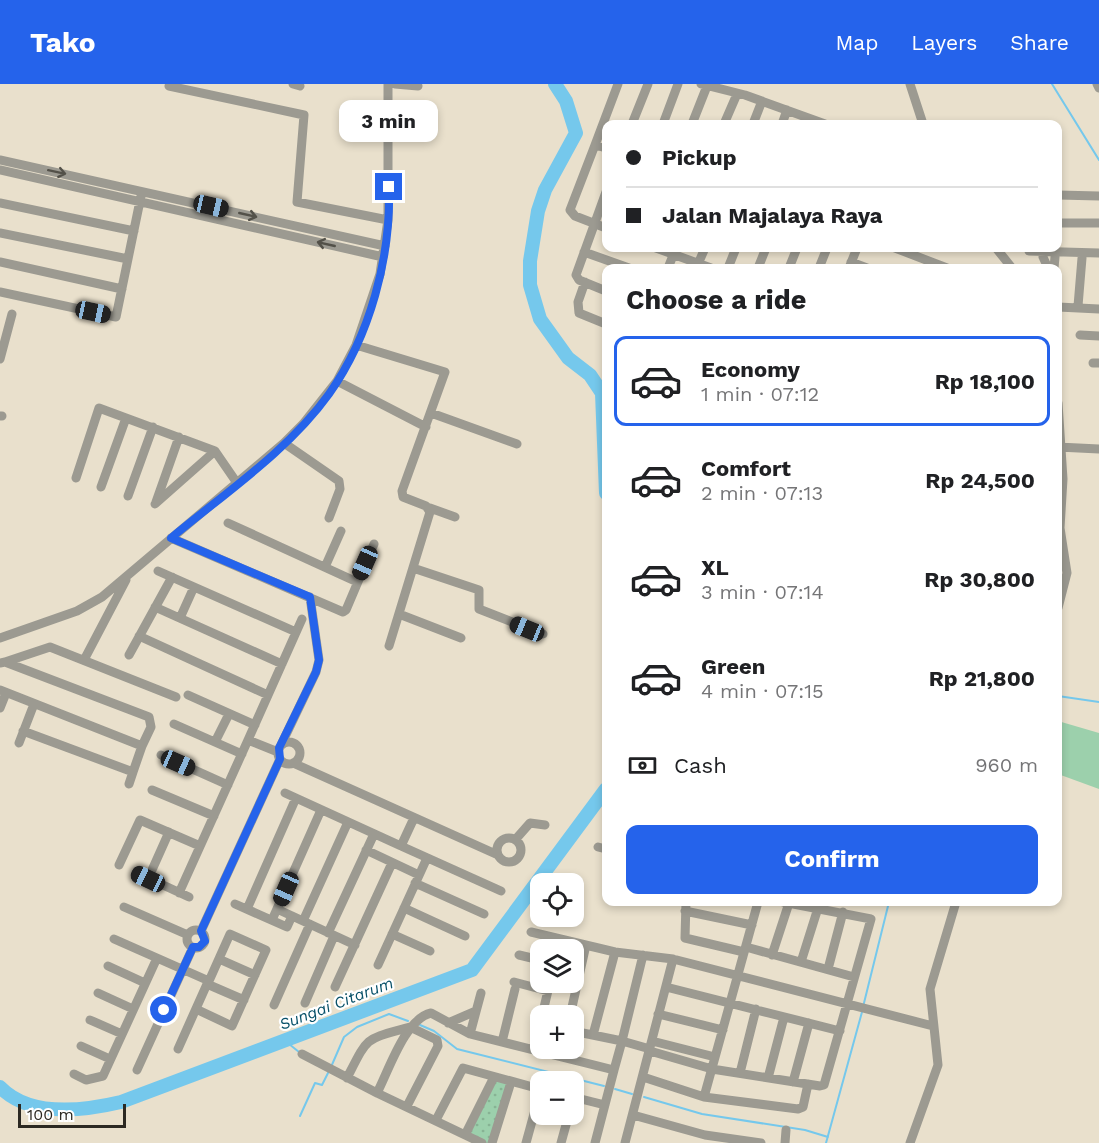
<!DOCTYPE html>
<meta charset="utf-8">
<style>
:root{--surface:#fff;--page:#f2f2f2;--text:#202124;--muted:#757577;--line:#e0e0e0;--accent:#2563eb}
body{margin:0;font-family:"Work Sans",sans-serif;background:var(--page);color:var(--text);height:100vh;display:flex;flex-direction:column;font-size:22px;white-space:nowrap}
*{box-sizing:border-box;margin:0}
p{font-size:20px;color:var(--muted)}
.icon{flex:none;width:33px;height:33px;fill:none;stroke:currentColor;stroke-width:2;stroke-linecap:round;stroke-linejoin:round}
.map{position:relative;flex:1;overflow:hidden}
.drawer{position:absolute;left:602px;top:180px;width:460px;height:642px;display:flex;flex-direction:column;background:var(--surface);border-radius:12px;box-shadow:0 3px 9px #0003}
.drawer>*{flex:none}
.guide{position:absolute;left:602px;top:36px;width:460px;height:132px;border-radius:12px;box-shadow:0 3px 9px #0003;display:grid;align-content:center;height:132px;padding:0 24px;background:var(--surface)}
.fabs{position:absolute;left:530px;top:789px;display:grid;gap:12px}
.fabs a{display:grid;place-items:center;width:54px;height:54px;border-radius:12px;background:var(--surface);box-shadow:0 3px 9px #0003;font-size:30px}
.scale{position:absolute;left:18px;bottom:15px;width:108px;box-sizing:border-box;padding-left:6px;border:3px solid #2c2922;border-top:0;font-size:16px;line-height:21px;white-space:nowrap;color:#2c2922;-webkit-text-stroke:4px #fff;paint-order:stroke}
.end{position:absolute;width:27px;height:27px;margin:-14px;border:8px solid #2563eb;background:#fff;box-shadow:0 0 0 3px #fff}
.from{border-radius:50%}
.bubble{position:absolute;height:42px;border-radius:12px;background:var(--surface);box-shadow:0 3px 9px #0003;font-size:20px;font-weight:700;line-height:42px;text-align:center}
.car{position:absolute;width:18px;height:36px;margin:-18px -9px;border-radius:8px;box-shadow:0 0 4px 2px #0007;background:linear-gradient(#222 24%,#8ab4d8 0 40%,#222 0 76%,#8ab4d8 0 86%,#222 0)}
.guide b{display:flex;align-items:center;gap:21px;height:57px;font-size:22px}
.guide b+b{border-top:2px solid var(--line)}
.guide i{width:15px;height:15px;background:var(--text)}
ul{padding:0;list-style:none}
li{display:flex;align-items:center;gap:18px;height:90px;margin:0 12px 9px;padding:0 12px;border:3px solid transparent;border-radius:12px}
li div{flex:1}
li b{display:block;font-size:22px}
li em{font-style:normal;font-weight:700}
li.active{border-color:var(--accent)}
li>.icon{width:54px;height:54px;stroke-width:1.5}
h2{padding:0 24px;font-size:27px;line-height:72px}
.pay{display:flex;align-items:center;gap:15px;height:66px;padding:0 24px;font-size:22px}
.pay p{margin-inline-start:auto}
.button{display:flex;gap:12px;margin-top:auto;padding:12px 24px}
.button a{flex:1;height:69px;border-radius:12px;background:var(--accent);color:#fff;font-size:24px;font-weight:700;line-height:69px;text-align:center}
header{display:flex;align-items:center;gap:36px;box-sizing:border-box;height:84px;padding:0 30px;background:var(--accent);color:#fff}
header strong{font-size:28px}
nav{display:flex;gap:33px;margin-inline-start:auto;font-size:21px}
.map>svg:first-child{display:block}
.grass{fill:url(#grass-dots)}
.park{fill:#9cd0ac}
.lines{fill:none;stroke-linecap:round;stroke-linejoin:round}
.stream{stroke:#75c8ec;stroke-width:2}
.river{stroke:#75c8ec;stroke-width:14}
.minor{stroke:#9c9a91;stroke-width:9}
.oneway{stroke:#535149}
.route{stroke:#2563eb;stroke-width:8}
.labels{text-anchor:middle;stroke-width:4.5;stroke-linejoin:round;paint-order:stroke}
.water-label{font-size:16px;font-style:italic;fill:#075068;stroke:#fff}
</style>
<header>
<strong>Tako</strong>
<nav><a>Map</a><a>Layers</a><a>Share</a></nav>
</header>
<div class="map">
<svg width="1099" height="1059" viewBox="0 0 1099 1059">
<defs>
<pattern id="grass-dots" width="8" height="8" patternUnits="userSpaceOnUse" patternTransform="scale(1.5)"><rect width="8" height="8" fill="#9cd0ac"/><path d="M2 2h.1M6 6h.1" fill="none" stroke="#87b394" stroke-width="1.8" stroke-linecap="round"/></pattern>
</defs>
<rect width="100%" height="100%" fill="#e9e0cc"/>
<!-- grass -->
<path class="grass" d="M494 993 511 998 492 1059H482L465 1051Z"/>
<!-- park -->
<path class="park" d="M1058 637 1099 649V705L1058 690Z"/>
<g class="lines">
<!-- stream -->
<path class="stream" d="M1052 0 1099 76
M1058 612 1099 618
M863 923 889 818
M420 941 434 947 457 965 604 1002
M284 956 299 968
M331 983 344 953 357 943 389 930 408 937
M615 1005 632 1010
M644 1013 702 1030 805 1046 828 1053
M300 1032 315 999 322 1001 329 987
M826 1059 862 928"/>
<!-- river -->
<path class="river" d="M555 0 566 17 576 49 545 106 538 127 530 177V201L540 235 568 274 590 291 602 309 606 409
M0 1003C30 1034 83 1027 121 1018L472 886 606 705"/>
<!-- minor -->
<path class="minor" d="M170 0 169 2 304 31 297 118 388 136
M293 0 300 2
M395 0 418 2
M701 0 745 11 825 40
M910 0 923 40
M1097 0 1099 4
M632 40 648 0
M663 40 678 0
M692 40 707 2
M724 40 737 10
M753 40 762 17
M782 40 787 26
M595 61 618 0
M606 64 595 61 570 126 575 132 606 144
M0 76 385 162
M0 86 383 173
M606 108 576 191 579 196 606 207
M1058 111 1099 112
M0 119 134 147
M1058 139H1099
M0 149 128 175
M656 164 711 184
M895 164 947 184
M996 164 1012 184
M1028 164 1029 167 1099 169
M584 168 629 184
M1043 173 1048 184
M0 178 122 205
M851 178 867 184
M698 180 705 164
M668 184 676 164
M728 184 736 164
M758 184 766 164
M789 184 797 164
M819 184 827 164
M849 184 857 164
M1054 184 1055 173
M585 198 578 218 579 229 606 240
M0 208 116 233 141 112
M1078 222 1082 174
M1058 223 1099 225
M1080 251 1099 252
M356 261 445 288 402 407 403 413 426 422 430 428 389 562
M0 275 12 230
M1093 279H1099
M337 297 426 343
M1058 319 1063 395 1060 444 1067 489 1058 524
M431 329 517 360
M0 332H2
M284 359 339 397 340 405 329 434
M1058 363 1099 365
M76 394 99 324 215 367 237 399
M101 403 126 334
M128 412 153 343
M156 418 179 353
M155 420 215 367
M430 424 455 433
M228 439 357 498
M171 454 343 528 346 526 374 460
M325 483 341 447
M413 484 479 506V525L543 550
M158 487 296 548
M155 523 282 580
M399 530 461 554
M180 534 194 503
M139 552 268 611
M0 554 77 527 102 513 284 359 303 340 337 297 356 261 380 190 388 136V0
M129 571 172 493
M84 576 126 496
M5 578 50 563 176 613
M0 579 5 578 149 633 151 643 142 662 0 606
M188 611 255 641
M0 624 6 609
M174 640 242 670
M23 647 133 688 142 662
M215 658 229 630
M278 669a11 11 0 1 1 22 0a11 11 0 1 1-22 0Z
M19 659 34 620
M281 661 316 588 319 576 310 513
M278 668 248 656 302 535
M161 671 228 701
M293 679 498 771
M129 700 133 688
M152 706 214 732
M285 709 401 762
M414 734 401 762 501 807
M497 766a12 12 0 1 1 24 0a12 12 0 1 1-24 0Z
M515 756 530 739 545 741
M598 763 606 765
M366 766 419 791
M119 781 140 736 200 762
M137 789 189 813
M148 795 169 748
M415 799 484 830
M179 809 248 656
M686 818 685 854 744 868
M235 820 287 843 292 832
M124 823 188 851
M404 824 465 852
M247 825 296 714
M277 825 355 861
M685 827 752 841
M272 836 321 726
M303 837 348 738
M187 855a9 9 0 1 1 18 0a9 9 0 1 1-18 0Z
M201 847 280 675
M531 848 615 868 673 875 625 1059
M328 849 374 750
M392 850 430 867
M114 855 209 897
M746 863 854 893
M519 871 540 876
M772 871 789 819
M219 875 255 891
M673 875 933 942
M801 878 818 824
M378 881 427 774
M108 882 145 899
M828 885 843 828
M514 898 548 907
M207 900 244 916
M335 903 392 779
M666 903 840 947
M98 909 133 925
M305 919 334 852
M274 921 310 840
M658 930 723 946
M542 932 550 898
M570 932 586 861
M90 936 122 950
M448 939 476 927
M573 947 622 957 643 871
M470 950 481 909
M593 951 615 868
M652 957 715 973
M502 958 515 905
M81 962 110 975
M178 965 207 900 209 897 230 850 266 866 232 942 196 925
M533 966 540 939
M650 967 712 985 820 1002 824 1001 871 835 783 818
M302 970 377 1009
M137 986 193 863
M740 989 756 925
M74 990 86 996 103 992 157 874
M643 993 704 1013 798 1025 803 1023 808 1000
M347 994C369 951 364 956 410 943L437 956 438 962 407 1022
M768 994 784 933
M793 998 809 939
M573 1013 605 1021
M704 1013 758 818
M633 1031 705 1051 761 1059
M436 1036 463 984 540 1005
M465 1051 494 993
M482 1059 377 1009C389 986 405 935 431 929L470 950 614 986 622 957 650 965
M492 1059 511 998
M526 1059 540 1008
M561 1059 569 1030
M595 1059 614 986
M785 1059 786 1046
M910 1059 938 981 930 905 956 818"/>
</g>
<!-- one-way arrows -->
<defs><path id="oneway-shaft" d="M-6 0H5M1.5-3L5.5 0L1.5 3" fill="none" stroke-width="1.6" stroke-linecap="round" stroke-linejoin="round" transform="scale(1.5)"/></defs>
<g class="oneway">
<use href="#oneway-shaft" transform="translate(57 88) rotate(12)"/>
<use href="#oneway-shaft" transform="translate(248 131) rotate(13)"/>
<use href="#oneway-shaft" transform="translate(326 160) rotate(-167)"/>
</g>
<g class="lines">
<!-- route -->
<path class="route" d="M164 926 193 863H199L205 857 201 847 280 675 279 664 316 588 319 576 310 513 171 454C225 409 288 367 329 310 370 252 391 174 389 103"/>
</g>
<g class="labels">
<!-- water labels -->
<g class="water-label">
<text transform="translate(336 919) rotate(-21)" y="6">Sungai Citarum</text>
</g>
</g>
</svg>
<div class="fabs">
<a><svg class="icon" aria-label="locate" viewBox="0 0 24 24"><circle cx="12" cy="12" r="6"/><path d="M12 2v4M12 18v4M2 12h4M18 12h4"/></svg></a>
<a><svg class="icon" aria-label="layers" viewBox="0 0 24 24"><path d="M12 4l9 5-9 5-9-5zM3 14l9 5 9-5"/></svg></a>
<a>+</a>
<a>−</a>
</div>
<div class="scale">100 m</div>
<i class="end from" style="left:164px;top:926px"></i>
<i class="end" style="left:389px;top:103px"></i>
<div class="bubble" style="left:339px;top:16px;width:99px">3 min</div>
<i class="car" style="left:211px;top:122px;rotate:103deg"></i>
<i class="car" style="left:93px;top:228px;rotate:102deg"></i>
<i class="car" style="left:365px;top:479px;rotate:204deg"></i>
<i class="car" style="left:527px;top:545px;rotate:292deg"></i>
<i class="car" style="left:178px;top:679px;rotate:114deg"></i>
<i class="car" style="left:148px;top:795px;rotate:295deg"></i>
<i class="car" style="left:286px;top:805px;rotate:204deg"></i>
<div class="guide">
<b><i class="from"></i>Pickup</b>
<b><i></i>Jalan Majalaya Raya</b>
</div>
<section class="drawer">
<h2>Choose a ride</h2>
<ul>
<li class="active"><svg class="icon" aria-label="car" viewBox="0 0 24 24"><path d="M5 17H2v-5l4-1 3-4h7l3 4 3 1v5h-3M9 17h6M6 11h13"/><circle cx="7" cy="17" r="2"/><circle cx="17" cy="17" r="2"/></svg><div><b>Economy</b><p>1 min · 07:12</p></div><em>Rp 18,100</em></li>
<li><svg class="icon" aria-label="car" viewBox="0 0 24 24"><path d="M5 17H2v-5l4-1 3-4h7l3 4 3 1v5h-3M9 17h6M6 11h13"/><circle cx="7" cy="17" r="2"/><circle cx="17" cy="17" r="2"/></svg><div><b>Comfort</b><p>2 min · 07:13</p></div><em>Rp 24,500</em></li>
<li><svg class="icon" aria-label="car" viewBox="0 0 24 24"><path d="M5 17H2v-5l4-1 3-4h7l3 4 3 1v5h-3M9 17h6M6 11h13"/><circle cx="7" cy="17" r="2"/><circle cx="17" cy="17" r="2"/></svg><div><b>XL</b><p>3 min · 07:14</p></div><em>Rp 30,800</em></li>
<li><svg class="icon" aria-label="car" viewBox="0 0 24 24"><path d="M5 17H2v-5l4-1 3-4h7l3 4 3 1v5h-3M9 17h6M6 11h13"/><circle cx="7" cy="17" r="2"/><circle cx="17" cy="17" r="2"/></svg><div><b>Green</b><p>4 min · 07:15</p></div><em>Rp 21,800</em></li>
</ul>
<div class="pay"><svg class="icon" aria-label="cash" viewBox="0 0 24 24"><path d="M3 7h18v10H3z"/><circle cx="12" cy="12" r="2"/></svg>Cash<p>960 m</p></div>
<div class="button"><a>Confirm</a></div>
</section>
</div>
